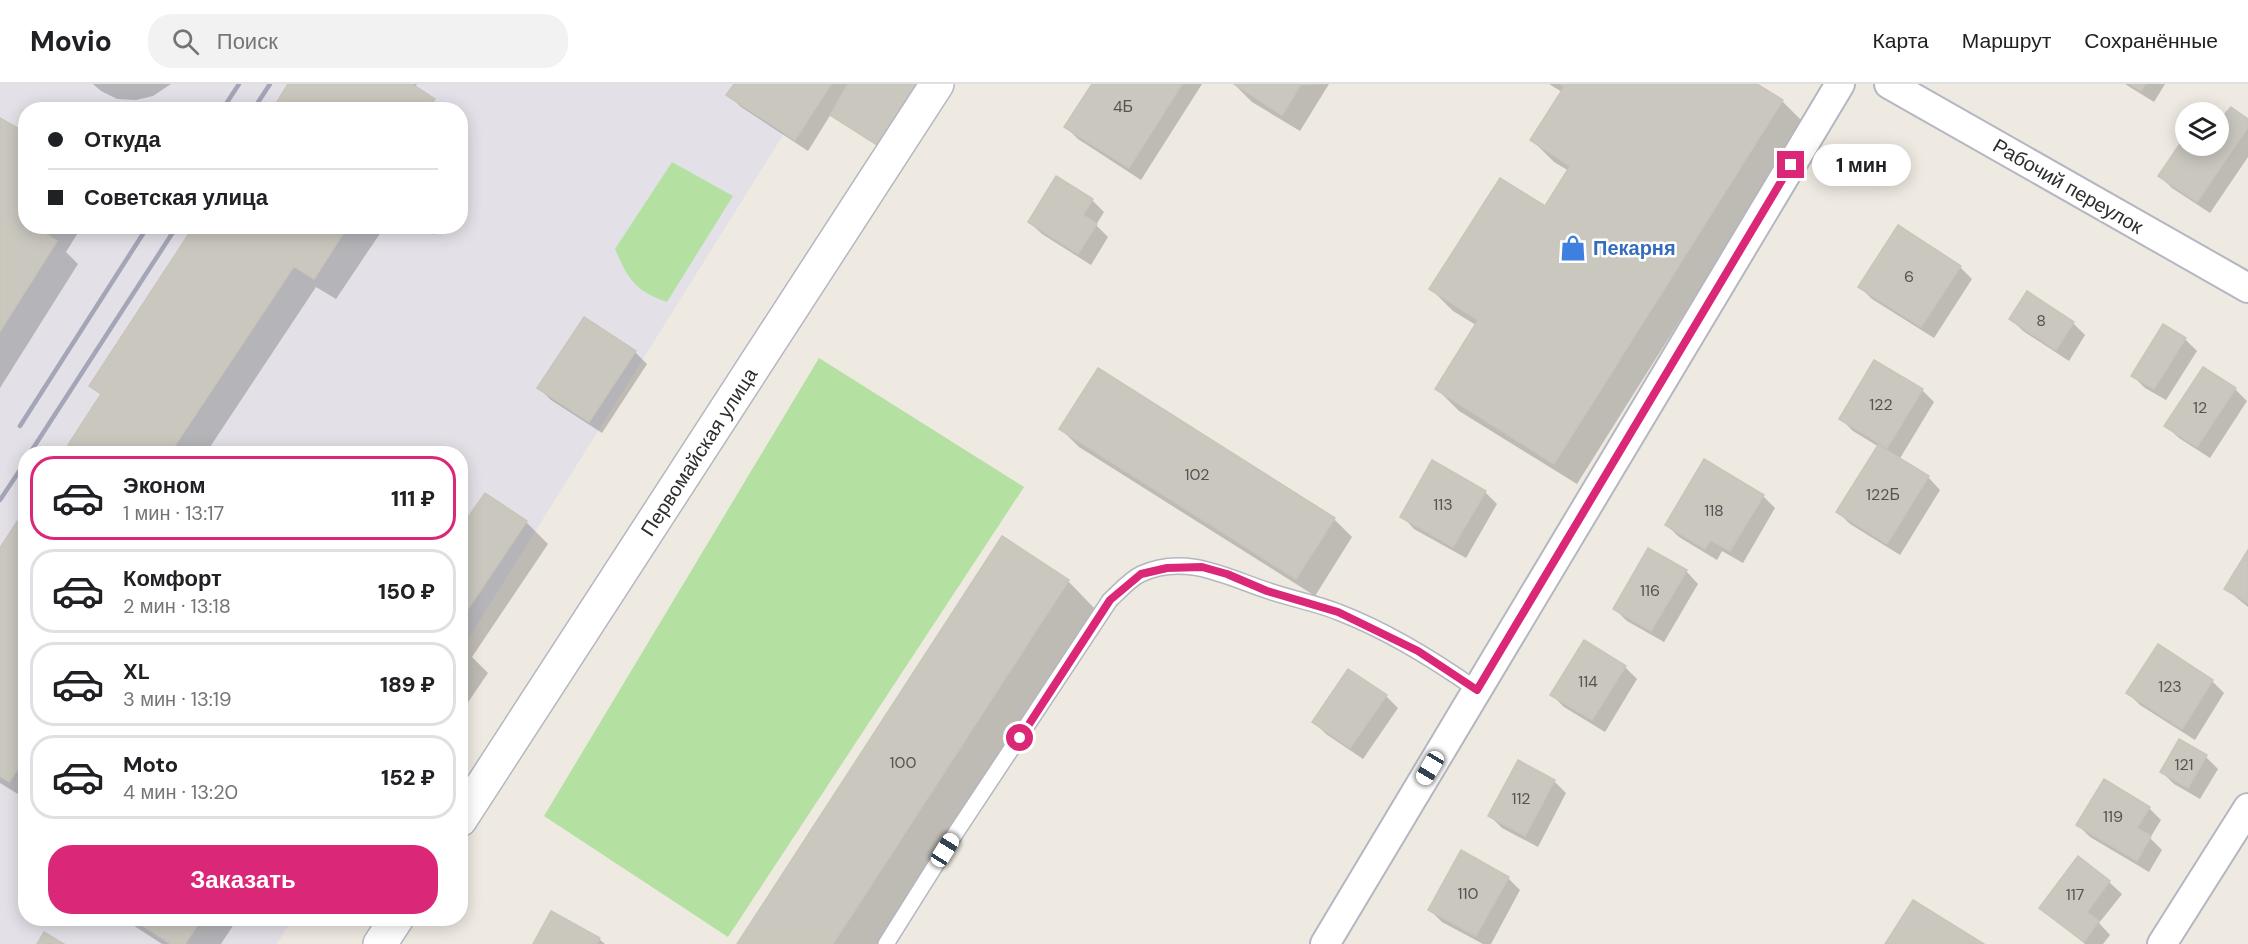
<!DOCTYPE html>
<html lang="ru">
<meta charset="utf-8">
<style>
:root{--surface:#fff;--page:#f2f2f2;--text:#202124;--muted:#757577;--line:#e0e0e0;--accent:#db2777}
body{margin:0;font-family:"DM Sans",sans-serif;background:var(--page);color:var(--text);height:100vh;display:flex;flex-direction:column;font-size:22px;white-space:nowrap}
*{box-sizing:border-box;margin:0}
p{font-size:20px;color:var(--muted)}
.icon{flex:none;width:33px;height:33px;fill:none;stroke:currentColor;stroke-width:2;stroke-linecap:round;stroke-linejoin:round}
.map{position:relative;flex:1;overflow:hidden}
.sheet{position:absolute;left:18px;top:362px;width:450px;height:480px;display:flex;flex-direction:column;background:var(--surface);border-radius:24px;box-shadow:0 3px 15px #0003}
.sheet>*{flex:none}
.hud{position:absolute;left:18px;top:18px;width:450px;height:132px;border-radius:24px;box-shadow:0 3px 15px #0003;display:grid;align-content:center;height:132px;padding:0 30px;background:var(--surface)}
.buttons{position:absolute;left:2175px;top:18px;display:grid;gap:12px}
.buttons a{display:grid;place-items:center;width:54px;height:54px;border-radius:50%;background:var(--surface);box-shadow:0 3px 15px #0003;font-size:30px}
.end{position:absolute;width:27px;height:27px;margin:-14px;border:8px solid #db2777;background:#fff;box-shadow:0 0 0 3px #fff}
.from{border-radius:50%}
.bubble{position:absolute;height:42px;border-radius:21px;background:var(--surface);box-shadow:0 3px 15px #0003;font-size:20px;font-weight:800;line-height:42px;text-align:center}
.car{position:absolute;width:18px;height:36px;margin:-18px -9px;border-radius:8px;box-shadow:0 0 4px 2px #0007;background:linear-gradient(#fff 24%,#345 0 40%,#fff 0 76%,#345 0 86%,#fff 0)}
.hud b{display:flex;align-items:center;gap:21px;height:57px;font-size:22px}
.hud b+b{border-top:2px solid var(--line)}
.hud i{width:15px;height:15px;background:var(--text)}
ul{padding:10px 0 0;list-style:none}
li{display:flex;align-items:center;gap:18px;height:84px;margin:0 12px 9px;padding:0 18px;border:3px solid var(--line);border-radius:24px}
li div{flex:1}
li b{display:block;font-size:22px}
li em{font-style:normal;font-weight:800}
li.current{border-color:var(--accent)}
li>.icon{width:54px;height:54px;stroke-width:1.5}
.action{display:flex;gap:12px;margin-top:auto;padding:12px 30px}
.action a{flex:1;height:69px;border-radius:24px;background:var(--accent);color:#fff;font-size:24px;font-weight:800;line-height:69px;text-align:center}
header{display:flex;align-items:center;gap:36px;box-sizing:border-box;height:84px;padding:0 30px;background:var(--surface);border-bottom:2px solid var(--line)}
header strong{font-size:28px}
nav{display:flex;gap:33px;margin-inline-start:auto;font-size:21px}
.search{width:420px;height:54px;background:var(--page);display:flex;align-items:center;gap:15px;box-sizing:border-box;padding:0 21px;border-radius:24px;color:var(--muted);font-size:22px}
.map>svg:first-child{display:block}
.industrial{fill:#e3e1e7;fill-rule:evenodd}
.green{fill:#b4e1a2}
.shadow{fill:#0003}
.building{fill:#cac7bf;stroke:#cac5bb;stroke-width:1.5}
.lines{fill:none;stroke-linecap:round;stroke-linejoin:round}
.lane-casing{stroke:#b5b7c0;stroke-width:18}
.street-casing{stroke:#b5b7c0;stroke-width:32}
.secondary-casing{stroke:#b5b7c0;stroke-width:36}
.lane{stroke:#fff;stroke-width:15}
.street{stroke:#fff;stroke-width:28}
.secondary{stroke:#fff;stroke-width:33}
.rail{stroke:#a4a6b7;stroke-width:4.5}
.route{stroke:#db2777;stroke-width:8}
.labels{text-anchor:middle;stroke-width:5;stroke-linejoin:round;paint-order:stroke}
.number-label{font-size:16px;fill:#555452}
.street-label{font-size:20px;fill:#2e2e2e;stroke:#fff}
.shop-label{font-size:20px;font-weight:bold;fill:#366cbe;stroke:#fff;text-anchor:start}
</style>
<header>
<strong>Movio</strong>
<div class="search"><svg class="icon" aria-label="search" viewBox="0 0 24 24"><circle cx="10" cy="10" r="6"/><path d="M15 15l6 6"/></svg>Поиск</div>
<nav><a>Карта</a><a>Маршрут</a><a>Сохранённые</a></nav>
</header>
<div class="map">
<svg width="2248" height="860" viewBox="0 0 2248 860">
<rect width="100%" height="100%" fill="#eee9e1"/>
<!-- industrial -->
<path class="industrial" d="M0 0H815L461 566 460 369H26V834H293L277 860H0ZM26 26H460V142H26Z"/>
<!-- green -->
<path class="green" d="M672 78 733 112 667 218C635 207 628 195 615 165Z
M819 274 1024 403 728 853 544 732Z"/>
<!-- shadow -->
<path class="shadow" d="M93 0H171L153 12 136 16 117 15 101 7Z
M290 0H417L415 3 443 26H273Z
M735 0H940L894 72 831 30 808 67 741 23 728 11Z
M1093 0H1202L1141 96 1078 55 1066 43Z
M1329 0 1300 47 1252 18 1235 1Z
M1549 0H1755L1782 17 1804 39 1577 400 1459 327 1437 305 1476 241 1453 227 1431 205 1545 124 1569 87 1554 78 1532 56 1562 8Z
M2125 0H2165L2154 18Z
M0 35 26 142H82L66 168 78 180 0 304Z
M2248 36V73L2210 129 2172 104 2160 92 2186 62H2218Z
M1092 116 1104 128 1096 141 1108 153 1091 181 1042 150 1029 138Z
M196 142H385L336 215 316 203 206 369H78L70 361 102 312 91 302Z
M422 142H439L434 151Z
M1960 183 1972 195 1934 254 1872 215 1860 203Z
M2011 235 2073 239 2085 251 2069 277 2023 247Z
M2185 255 2197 267 2166 316 2145 304 2133 292Z
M635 268 647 280 602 349 551 316 539 304Z
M2235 305 2247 317 2210 374 2179 354 2166 342Z
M1922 306 1934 318 1899 376 1928 393 1940 406 1900 471 1850 440 1838 428 1879 363 1853 347 1841 335Z
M1061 345 1334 435 1352 453 1315 512 1079 363Z
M1485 408 1497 420 1466 474 1414 445 1402 432Z
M1763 412 1775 424 1743 479 1722 467 1717 476 1679 453 1667 441Z
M26 427V715L0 699V467Z
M526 438 548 460 472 573 488 589 460 630V448Z
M2248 469V523L2226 505Z
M1686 487 1698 500 1664 558 1627 537 1615 525Z
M1068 497 1095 525 878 860H739Z
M1625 583 1637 595 1605 648 1564 623 1552 611Z
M2212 597 2224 609 2195 656 2140 621 2128 609Z
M1386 612 1398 624 1363 675 1326 650 1314 638Z
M2180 657 2206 673 2218 685 2200 715 2174 700 2162 688Z
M1554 697 1566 709 1538 763 1502 744 1489 731Z
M2149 724 2161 736 2150 754 2162 766 2149 788 2090 753 2078 741Z
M1508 794 1520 806 1491 860H1483L1442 838 1430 826Z
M2109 798 2122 810 2099 839 2110 851 2103 860H2085L2041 824Z
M122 834H238L221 860H162Z
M599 855 605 860H535Z"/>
<!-- building -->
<path class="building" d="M288 0H412L435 15 428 26H272Z
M734 0H831L795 56 726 11Z
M848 0H930L888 68 830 31Z
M1092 0H1182L1129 84 1064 43Z
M1234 0H1301L1282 31Z
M1560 0H1757L1783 16 1554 380 1435 305 1478 236 1429 205 1500 94 1545 122 1570 82 1530 56 1564 3Z
M2130 0H2145L2141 7Z
M2231 23 2248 35V43L2197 118 2158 92 2186 51V62H2218V38Z
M0 34 26 49V142H46L43 148 57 157 0 247Z
M1056 92 1093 115 1083 131 1097 140 1078 170 1028 138Z
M1898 141 1961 182 1921 243 1858 203Z
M194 142H348L314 195 294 182 170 369H80L68 361 101 310 89 302Z
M2027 207 2074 238 2056 266 2009 235Z
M584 233 636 267 589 338 537 304Z
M2163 240 2186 254 2154 305 2131 292Z
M1874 276 1923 305 1887 364 1839 335Z
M2203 283 2236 304 2197 363 2164 342Z
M1098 284 1335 434 1296 495 1059 345Z
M1878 361 1929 392 1887 460 1836 428Z
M1704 375 1764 411 1730 467 1710 456 1705 465 1665 441Z
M1432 376 1486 407 1453 463 1400 433Z
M485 409 527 437 460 537V445Z
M26 424V673L9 698 0 692V464Z
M1002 452 1069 496 833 860H737Z
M1648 464 1687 486 1651 547 1613 525Z
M2248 466V519L2224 505Z
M1584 556 1626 582 1592 636 1550 611Z
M2158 560 2213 596 2182 645 2126 609Z
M460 561 467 566 460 576Z
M1348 585 1387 611 1350 664 1312 638Z
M2179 655 2207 671 2188 704 2160 688Z
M1518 676 1555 696 1525 752 1488 732Z
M2104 695 2150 723 2137 744 2151 752 2137 777 2076 741Z
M1461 766 1509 793 1476 852 1428 826Z
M2078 772 2110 797 2087 828 2099 837 2084 858 2039 824Z
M1913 816 1984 860H1885Z
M551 827 600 854 597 860H533Z
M131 834H202L185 860H171Z
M44 848 64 860H37Z"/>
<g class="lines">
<!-- lane casing -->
<g class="lane-casing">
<path id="lane" d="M886 860 957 747 1110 516C1119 508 1130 495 1141 490 1186 469 1228 494 1269 507 1292 515 1316 519 1338 528 1388 547 1433 575 1477 606"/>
</g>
<!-- street casing -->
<g class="street-casing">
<path id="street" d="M1889 0 2248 204
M1325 860 1840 0
M2162 860 2248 724"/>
</g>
<!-- secondary casing -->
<g class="secondary-casing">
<path id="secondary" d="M460 736 937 0
M380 860 397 834"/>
</g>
<!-- lane -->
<use href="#lane" class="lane"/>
<!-- street -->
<use href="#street" class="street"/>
<!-- secondary -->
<use href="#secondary" class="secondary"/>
<!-- rail -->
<path class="rail" d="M222 26 239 0
M253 26 270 0
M20 342 148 142
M30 369 177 142
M0 416 26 377"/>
</g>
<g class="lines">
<!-- route -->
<path class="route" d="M1020 654 1110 516 1141 490 1167 484 1202 483 1227 490 1267 507 1338 528 1418 567 1477 606 1791 81"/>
</g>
<!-- icons -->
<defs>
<g id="shop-bare" transform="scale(2.07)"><path d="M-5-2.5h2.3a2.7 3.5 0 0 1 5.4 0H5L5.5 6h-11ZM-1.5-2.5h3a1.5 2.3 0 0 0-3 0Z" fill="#3f7fe0" stroke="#fff" stroke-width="2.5" paint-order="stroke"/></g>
</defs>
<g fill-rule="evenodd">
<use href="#shop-bare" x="1573" y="164"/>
</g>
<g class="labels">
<!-- number labels -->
<g class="number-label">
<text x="1123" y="28">4Б</text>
<text x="1909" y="198">6</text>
<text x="2041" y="242">8</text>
<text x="1881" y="326">122</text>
<text x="2200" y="329">12</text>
<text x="1197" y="396">102</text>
<text x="1883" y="416">122Б</text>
<text x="1443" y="426">113</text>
<text x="1714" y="432">118</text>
<text x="1650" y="512">116</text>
<text x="1588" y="603">114</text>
<text x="2170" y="608">123</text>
<text x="903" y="684">100</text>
<text x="2184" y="686">121</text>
<text x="1521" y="720">112</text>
<text x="2113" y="738">119</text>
<text x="1468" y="815">110</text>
<text x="2075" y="816">117</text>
</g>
<!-- street labels -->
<g class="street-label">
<text transform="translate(2068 102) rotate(30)" y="7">Рабочий переулок</text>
<text transform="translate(699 368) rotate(-57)" y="7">Первомайская улица</text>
</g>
<!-- shop labels -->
<g class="shop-label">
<text x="1593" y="171">Пекарня</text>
</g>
</g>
</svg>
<div class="buttons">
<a><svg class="icon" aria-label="layers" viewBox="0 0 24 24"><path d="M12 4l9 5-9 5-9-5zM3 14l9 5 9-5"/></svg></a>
</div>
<i class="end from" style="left:1020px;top:654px"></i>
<i class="end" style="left:1791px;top:81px"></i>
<div class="bubble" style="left:1812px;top:60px;width:99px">1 мин</div>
<i class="car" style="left:1430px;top:684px;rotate:211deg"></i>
<i class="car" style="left:945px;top:766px;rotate:32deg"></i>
<div class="hud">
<b><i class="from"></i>Откуда</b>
<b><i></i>Советская улица</b>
</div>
<section class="sheet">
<ul>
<li class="current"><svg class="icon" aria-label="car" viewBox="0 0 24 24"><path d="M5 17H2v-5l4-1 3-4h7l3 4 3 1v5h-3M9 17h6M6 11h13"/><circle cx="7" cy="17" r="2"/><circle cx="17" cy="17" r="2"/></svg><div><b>Эконом</b><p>1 мин · 13:17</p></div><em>111 ₽</em></li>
<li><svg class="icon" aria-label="car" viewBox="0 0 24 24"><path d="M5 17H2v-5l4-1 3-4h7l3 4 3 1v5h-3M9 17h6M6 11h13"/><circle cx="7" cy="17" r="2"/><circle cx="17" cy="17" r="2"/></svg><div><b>Комфорт</b><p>2 мин · 13:18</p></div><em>150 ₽</em></li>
<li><svg class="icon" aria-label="car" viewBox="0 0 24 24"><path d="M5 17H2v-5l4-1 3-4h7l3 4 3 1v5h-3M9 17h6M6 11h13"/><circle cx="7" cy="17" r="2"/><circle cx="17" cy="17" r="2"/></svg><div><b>XL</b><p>3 мин · 13:19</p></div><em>189 ₽</em></li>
<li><svg class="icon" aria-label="car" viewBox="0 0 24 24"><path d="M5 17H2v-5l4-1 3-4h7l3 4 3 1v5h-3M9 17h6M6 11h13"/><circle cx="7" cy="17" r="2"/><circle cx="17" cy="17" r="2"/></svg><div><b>Moto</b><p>4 мин · 13:20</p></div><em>152 ₽</em></li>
</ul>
<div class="action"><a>Заказать</a></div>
</section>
</div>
